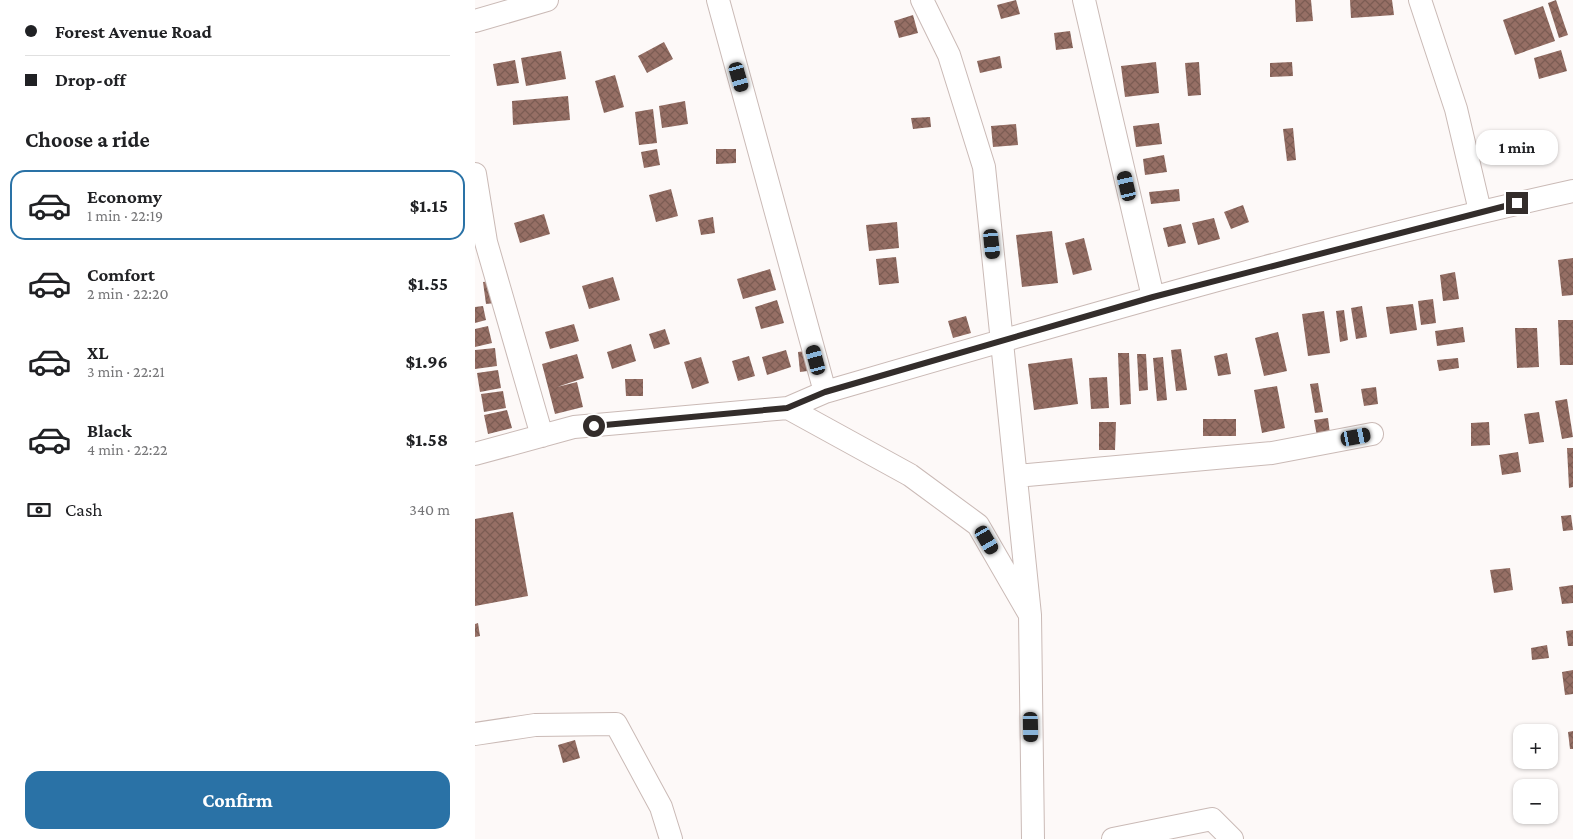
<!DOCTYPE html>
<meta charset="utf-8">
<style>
:root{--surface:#fff;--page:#f2f2f2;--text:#202124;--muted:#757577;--line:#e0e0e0;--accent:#2a72a6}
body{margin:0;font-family:"Crimson Pro",serif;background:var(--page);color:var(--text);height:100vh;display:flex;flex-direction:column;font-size:19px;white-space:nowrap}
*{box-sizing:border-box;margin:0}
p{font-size:16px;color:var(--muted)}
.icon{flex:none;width:28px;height:28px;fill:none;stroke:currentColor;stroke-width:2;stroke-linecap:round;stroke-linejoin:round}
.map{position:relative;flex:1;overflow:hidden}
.sheet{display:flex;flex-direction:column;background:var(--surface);width:475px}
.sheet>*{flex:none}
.banner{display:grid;align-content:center;height:110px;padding:0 25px;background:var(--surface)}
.tools{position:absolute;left:1038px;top:724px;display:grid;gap:10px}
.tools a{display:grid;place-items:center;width:45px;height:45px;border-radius:10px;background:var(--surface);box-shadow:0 1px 4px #0004;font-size:25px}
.end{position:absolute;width:22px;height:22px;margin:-11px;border:6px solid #332d2b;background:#fff;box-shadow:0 0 0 2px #fff}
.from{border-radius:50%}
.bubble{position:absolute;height:35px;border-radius:15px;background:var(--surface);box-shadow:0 1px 4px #0004;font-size:16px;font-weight:700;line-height:35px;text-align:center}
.car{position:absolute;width:15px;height:30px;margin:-15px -8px;border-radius:6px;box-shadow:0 0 4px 1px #0007;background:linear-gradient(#222 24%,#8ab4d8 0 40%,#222 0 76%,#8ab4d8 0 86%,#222 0)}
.banner b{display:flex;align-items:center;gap:18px;height:48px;font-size:19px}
.banner b+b{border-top:1px solid var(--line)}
.banner i{width:12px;height:12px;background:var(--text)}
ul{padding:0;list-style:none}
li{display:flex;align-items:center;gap:15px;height:70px;margin:0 10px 8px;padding:0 15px;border:2px solid transparent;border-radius:15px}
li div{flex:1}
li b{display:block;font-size:19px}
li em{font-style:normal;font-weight:700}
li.active{border-color:var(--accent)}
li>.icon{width:45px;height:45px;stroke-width:1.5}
h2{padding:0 25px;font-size:22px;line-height:60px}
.pay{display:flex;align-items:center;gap:12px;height:55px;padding:0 25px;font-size:19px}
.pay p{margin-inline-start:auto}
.button{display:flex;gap:10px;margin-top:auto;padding:10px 25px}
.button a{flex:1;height:58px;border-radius:15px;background:var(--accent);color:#fff;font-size:20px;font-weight:700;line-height:58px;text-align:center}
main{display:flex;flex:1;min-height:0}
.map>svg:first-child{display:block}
.building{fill:url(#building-cross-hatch)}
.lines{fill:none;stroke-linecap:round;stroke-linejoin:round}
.minor-casing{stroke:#cabab6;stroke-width:24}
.minor{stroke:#fff;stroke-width:22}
.route{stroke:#332d2b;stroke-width:6}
</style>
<main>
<section class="sheet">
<div class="banner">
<b><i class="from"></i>Forest Avenue Road</b>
<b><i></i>Drop-off</b>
</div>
<h2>Choose a ride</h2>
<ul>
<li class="active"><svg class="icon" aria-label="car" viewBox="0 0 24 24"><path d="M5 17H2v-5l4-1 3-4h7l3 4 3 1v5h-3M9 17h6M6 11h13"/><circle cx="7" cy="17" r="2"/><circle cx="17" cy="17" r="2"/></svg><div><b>Economy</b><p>1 min · 22:19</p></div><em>$1.15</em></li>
<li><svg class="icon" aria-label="car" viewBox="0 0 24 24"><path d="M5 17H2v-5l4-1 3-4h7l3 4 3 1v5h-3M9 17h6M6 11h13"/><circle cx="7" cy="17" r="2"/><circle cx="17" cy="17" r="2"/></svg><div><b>Comfort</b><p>2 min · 22:20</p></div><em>$1.55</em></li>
<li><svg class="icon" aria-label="car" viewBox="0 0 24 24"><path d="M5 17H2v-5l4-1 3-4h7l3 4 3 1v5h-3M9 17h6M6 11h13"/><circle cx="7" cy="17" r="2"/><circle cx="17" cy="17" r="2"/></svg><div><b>XL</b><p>3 min · 22:21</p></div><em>$1.96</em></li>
<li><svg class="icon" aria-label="car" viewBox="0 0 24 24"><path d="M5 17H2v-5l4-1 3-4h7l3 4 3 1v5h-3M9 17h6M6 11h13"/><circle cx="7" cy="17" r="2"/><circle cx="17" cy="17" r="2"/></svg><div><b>Black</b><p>4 min · 22:22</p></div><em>$1.58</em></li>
</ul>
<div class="pay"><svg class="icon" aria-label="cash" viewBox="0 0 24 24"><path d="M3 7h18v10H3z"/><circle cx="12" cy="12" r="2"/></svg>Cash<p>340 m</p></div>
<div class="button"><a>Confirm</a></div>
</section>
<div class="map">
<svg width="1098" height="839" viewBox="0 0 1098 839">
<defs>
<pattern id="building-cross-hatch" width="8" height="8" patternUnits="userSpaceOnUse" patternTransform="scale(1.25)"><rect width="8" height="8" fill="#966f65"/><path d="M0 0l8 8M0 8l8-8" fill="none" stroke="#7b5c53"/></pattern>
</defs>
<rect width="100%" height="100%" fill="#fdf9f8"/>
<!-- building -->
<path class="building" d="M541 0 545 14 526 19 522 5Z
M820 0H836L838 21 821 22Z
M875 0H917L919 15 876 18Z
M1081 0 1093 35 1084 38 1073 3Z
M1068 6 1080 41 1040 55 1028 20Z
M438 15 443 33 424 38 419 21Z
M595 31 598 48 581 50 579 33Z
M189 42 198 59 172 73 163 56Z
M1086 50 1092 71 1064 79 1059 58Z
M86 51 91 79 51 86 46 58Z
M525 56 527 68 505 73 502 61Z
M40 60 44 83 22 86 18 64Z
M681 62 684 93 650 97 646 66Z
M724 62 726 95 713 96 710 63Z
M817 62 818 76 795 77V63Z
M140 75 149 107 129 113 120 81Z
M93 96 95 120 38 125 37 101Z
M210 101 213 124 187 128 184 106Z
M178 109 182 143 164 145 160 112Z
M455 117 456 127 438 129 436 118Z
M684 123 687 144 661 147 658 126Z
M541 124 543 145 518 147 516 126Z
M818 128 821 160 812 161 808 129Z
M182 149 185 165 169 168 166 152Z
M241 149H261V163L241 164Z
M689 155 692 172 670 175 668 159Z
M196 189 203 216 181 222 174 195Z
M704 189 705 201 676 204 674 192Z
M768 205 774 222 756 229 749 212Z
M69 214 75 234 45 243 39 223Z
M238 217 240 233 226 235 223 220Z
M739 218 745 239 723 245 717 223Z
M422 222 424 248 394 251 391 225Z
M706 224 711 243 693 247 688 228Z
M577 231 583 283 547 287 541 235Z
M609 238 617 270 598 275 590 243Z
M421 257 424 283 404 285 401 259Z
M1098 258V295L1087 296 1083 260Z
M295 269 301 290 268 299 262 279Z
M980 272 984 299 968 301 965 275Z
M138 277 145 300 114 309 107 286Z
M17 281 20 303 11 304 8 282Z
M958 299 961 323 946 325 943 301Z
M302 300 309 323 286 329 280 307Z
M938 304 942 330 915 334 911 307Z
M8 306 11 320 0 323V307Z
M887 306 892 337 881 339 876 308Z
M869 310 873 340 865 342 861 311Z
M849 311 855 353 833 356 827 314Z
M491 316 496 333 478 338 473 321Z
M1083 320H1098V365H1085Z
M99 324 104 341 75 349 70 332Z
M13 326 17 343 0 347V329Z
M988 327 990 342 962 346 960 331Z
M1040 328H1062L1064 367 1042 368Z
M190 329 195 344 179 349 174 334Z
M803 332 812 371 789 376 780 338Z
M156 344 161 361 137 369 132 352Z
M20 348 22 366 0 369V350Z
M706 349 712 390 701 391 696 350Z
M311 350 316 367 292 375 287 357Z
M338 350 340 370 325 372 323 352Z
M643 353H654L656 404 645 405Z
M752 353 756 374 743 376 739 356Z
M102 354 109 378 82 387 102 382 108 407 80 414 67 364Z
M662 354H671L673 390 664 391Z
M274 356 280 376 263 381 257 361Z
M226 357 234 383 217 389 209 362Z
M688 357 692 400 682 401 678 358Z
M597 358 603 404 559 410 553 364Z
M983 358 984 368 964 371 962 360Z
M23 370 26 388 5 392 2 373Z
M632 377 634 408 616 409 614 378Z
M150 379H168V396H151Z
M843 383 848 412 840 413 835 384Z
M802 386 810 428 787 433 779 390Z
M901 387 903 404 889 406 886 389Z
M28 391 31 408 9 412 6 394Z
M1092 399 1098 437 1087 439 1080 401Z
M32 410 37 428 13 434 9 415Z
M1064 412 1069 442 1054 444 1049 414Z
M853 418 855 434 842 436 839 420Z
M728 419H761V436H728Z
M624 422H641L640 450H624Z
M1014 422 1015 445 996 446V423Z
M1092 448H1098V487L1094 488Z
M1043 452 1046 472 1027 475 1024 455Z
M38 512 53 596 0 606V519Z
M1096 515 1098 530 1088 531 1086 516Z
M1035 568 1038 590 1019 593 1015 570Z
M1098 585V603L1087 604 1084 587Z
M3 623 5 636 0 637V624Z
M1098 630V646H1093L1091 631Z
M1072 645 1074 658 1057 660 1056 648Z
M1098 670V694L1090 695 1087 672Z
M1098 731V749H1095L1093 732Z
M100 740 105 758 88 763 83 745Z"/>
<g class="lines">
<!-- minor casing -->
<g class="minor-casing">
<path id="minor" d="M243 0 350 392
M447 0 474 55 509 167 555 615
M609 0 678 297
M945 0 981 109 1005 211
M0 21 72 0
M0 174 11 242 67 436
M313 408 435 475 503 525 555 615 558 839
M0 454 99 427 313 408 350 392C598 320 846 247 1098 191
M541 476 797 453 897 434
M0 734 60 725 141 724 186 807 196 839
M638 839 737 819 757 839"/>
</g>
<!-- minor -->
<use href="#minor" class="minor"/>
</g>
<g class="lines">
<!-- route -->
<path class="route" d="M119 426 312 408 350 392 678 297 1042 203"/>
</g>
</svg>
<div class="tools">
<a>+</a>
<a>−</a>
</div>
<i class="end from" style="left:119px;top:426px"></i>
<i class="end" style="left:1042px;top:203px"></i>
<div class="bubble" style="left:1001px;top:130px;width:82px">1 min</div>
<i class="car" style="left:264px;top:77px;rotate:164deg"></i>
<i class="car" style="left:652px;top:186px;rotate:347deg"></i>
<i class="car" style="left:517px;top:244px;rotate:174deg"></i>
<i class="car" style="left:341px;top:360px;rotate:345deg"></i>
<i class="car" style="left:881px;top:437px;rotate:79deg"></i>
<i class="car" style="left:512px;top:540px;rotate:150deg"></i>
<i class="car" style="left:556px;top:727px;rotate:179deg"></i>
</div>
</main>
